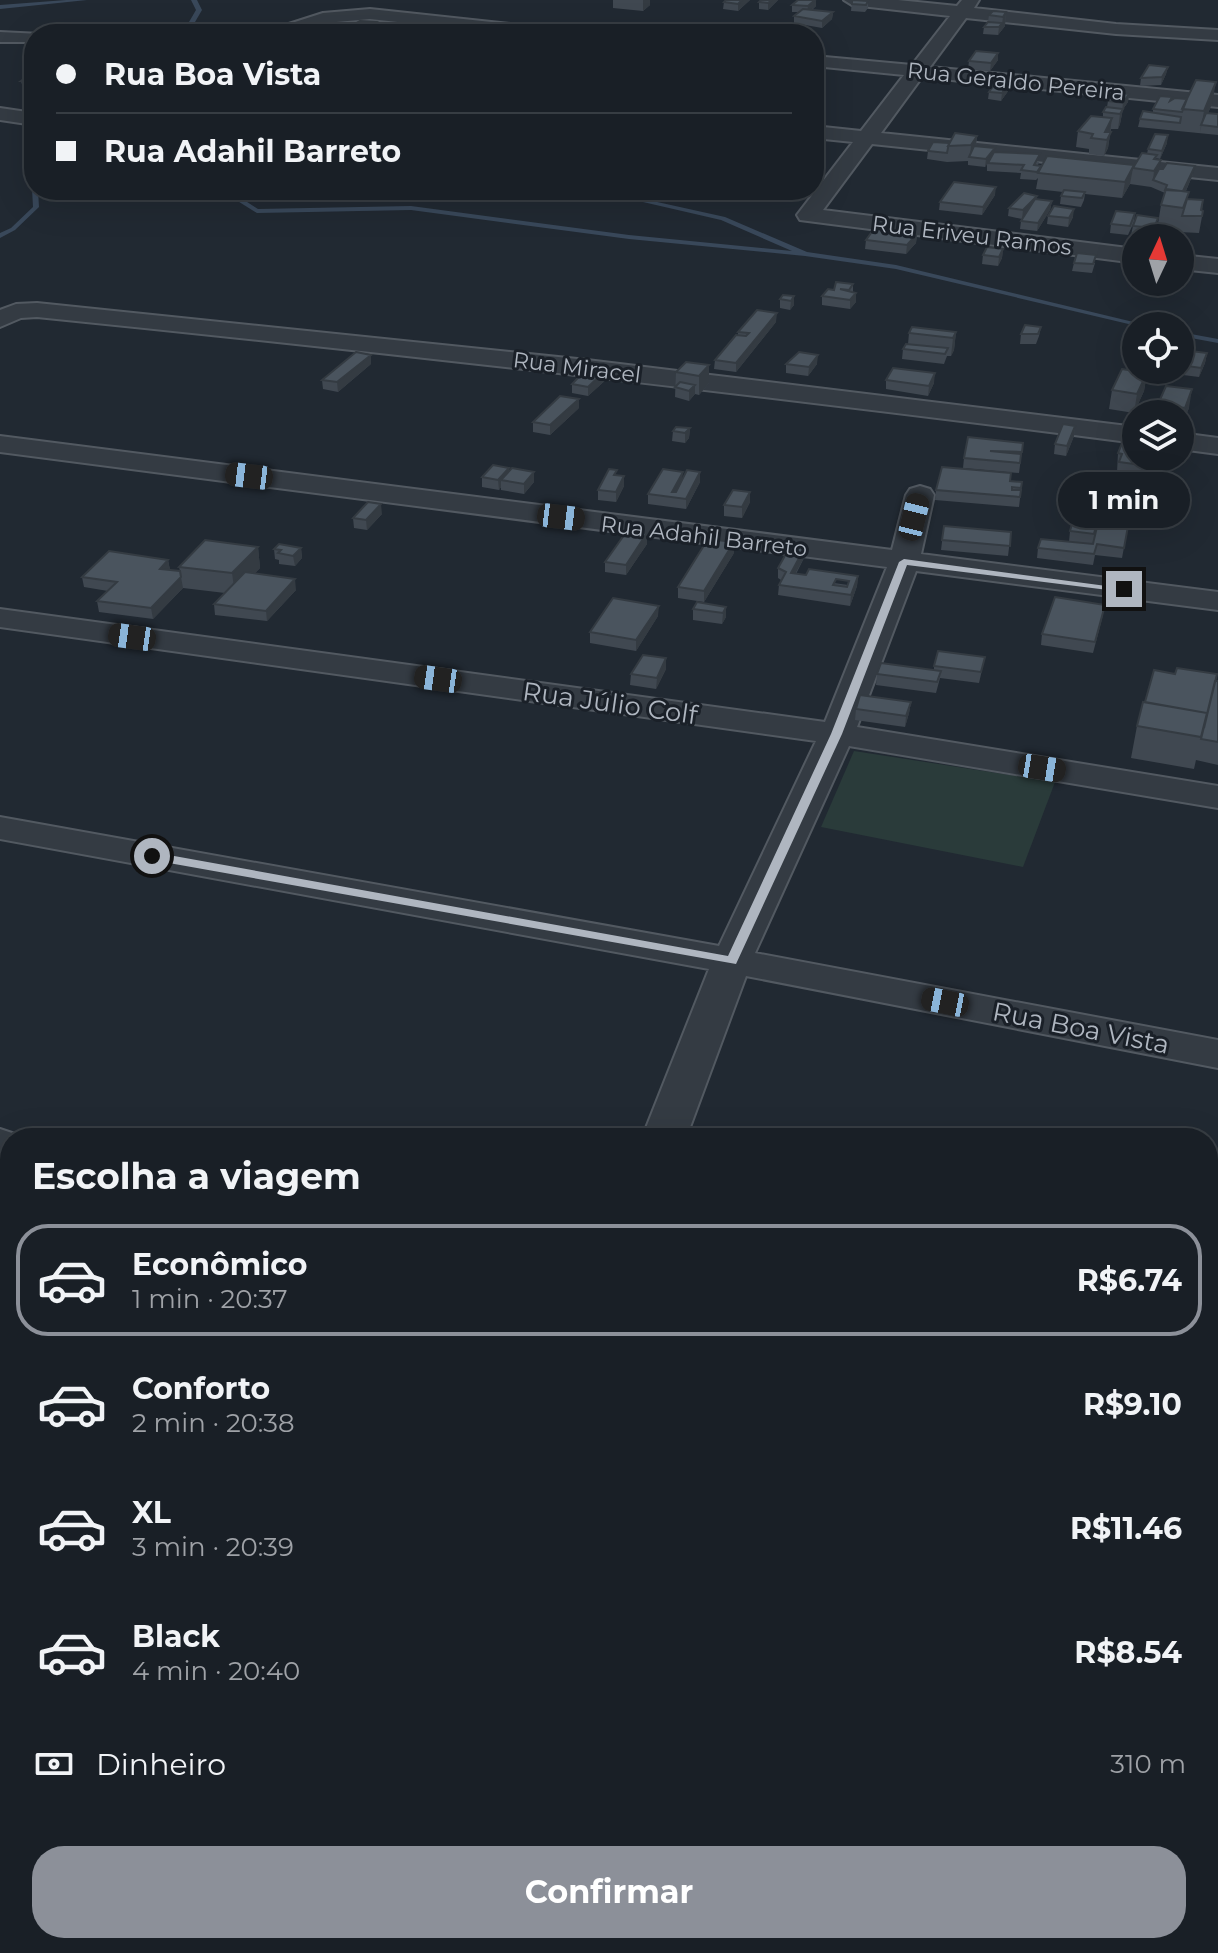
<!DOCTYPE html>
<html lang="pt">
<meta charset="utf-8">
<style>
:root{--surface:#191f26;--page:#262c32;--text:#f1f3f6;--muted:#9fa2a7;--line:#373d43;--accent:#8c9099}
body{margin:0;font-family:Montserrat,sans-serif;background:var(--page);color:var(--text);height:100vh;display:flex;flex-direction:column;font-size:30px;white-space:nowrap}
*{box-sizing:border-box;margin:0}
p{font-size:26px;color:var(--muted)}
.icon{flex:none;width:44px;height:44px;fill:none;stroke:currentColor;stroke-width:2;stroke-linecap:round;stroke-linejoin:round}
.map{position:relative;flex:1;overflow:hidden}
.sheet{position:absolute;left:0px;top:1128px;width:1218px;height:826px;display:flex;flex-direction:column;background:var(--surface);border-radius:32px 32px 0 0;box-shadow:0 8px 32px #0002,0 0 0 2px var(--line)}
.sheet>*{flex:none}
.hud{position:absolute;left:24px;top:24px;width:800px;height:176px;border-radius:32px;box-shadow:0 8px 32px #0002,0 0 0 2px var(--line);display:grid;align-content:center;height:176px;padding:0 32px;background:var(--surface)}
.needle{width:52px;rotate:4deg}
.controls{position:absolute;left:1122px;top:224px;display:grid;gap:16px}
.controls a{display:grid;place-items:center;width:72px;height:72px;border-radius:50%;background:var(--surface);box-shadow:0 8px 32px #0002,0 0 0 2px var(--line);font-size:40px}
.end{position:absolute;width:36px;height:36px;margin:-18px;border:10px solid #afb6c0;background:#111;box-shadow:0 0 0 4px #111}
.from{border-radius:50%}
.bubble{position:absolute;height:56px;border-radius:28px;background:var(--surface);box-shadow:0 8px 32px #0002,0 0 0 2px var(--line);font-size:26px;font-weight:700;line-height:56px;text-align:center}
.car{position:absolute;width:24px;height:48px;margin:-24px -12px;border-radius:10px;box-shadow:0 0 6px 2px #0007;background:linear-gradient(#222 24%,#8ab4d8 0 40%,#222 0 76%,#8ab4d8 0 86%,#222 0)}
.hud b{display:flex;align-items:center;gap:28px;height:76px;font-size:30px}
.hud b+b{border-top:2px solid var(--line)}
.hud i{width:20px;height:20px;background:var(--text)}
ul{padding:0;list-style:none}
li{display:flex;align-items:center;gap:24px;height:112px;margin:0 16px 12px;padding:0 16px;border:4px solid transparent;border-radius:32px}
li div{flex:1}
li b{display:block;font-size:30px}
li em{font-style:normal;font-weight:700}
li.active{border-color:var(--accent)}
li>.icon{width:72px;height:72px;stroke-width:1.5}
h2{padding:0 32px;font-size:36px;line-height:96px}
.pay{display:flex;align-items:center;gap:20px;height:88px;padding:0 32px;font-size:30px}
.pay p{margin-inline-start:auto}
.action{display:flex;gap:16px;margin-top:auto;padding:16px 32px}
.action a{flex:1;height:92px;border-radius:32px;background:var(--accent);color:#fff;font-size:32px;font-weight:700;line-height:92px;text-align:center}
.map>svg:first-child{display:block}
.green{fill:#2a3b3a}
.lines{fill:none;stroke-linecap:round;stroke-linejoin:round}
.stream{fill:#39485a;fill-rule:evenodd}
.street-casing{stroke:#525961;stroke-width:4}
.street{fill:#343b43;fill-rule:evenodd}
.wall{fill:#404851;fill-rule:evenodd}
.shaded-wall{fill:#343b42}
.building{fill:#4a545e;stroke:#343b42;stroke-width:2;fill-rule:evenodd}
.route{fill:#afb6c0}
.labels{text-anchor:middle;stroke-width:6;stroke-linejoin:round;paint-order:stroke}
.far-street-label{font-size:22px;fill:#afb6c0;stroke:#1a2028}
.street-label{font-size:26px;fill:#afb6c0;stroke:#1a2028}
</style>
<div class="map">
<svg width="1218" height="1953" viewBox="0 0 1218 1953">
<rect width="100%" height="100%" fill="#212932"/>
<!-- green -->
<path class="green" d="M854 751 1055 782 1023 867 821 827Z"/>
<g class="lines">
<!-- stream -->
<path class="stream" d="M66 0H87L0 9V5Z
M191 0H197L202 10 188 34H182L196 10Z
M34 168V190H38L39 207 15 230 0 238V233L11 228 33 207 31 170Z
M182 190 230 191 258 209 411 206 629 235 792 251 721 220 591 190H603L725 217 807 252 896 265 1150 326H1137L896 269 805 256 629 239 411 210 257 213 228 195 185 192Z
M1180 332 1218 339V343L1180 336Z"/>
<!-- street casing -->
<g class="street-casing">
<path id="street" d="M844 0H898L957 6 962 0H979L974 8 1116 24 1218 30V40L1116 34 966 18 930 67 1218 95V107L922 77 881 133 1218 168V180L872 144 823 210 1136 249V263L800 220 797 215 853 142 814 138V126L861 131 904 75 814 66V56L912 65 950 16 852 5Z
M370 9 558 29 567 34H508L370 19 325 23 293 34H267L270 30 323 13Z
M0 32 41 34H34V42H0Z
M0 108 34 113V125L0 120Z
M1180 255 1218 259V273L1180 269Z
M37 303 587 360 1136 427V443C770 396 404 354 37 317L21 318 0 327V310L16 304Z
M1180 433 1218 438V454L1180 449Z
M0 436 892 550 906 495 910 489 920 486 930 489 934 495 921 554 1218 592V610L916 571 857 727 1218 786V808L849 746 755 953 1218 1040V1068L746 976 686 1138H642L709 969 0 839V817L719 946 816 741 0 627V609L825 722 887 567 0 452Z
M0 1129 27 1138H10V1161L0 1159Z
M1208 1390 1218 1393V1433L1208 1430Z
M0 1589 10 1592V1640L0 1637Z
M1208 1915 1218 1918V1953H1172L1169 1944H1208Z
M312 1944H374L372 1953H308Z"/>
</g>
<!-- street -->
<use href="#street" class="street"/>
</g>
<!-- wall -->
<path class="wall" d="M613 0H650V5L643 11 613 8Z
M726 0H750L738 11 723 9 724 2Z
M761 0H778L768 10 759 9V2Z
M816 0V6L812 10 833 12 832 19 822 28 794 23V16L798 12H792V5Z
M852 0 868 1V8L865 12 851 11Z
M1006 12 1005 26 998 35 983 34 984 27 988 22 989 15Z
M998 53V60L990 71 968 69 969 61Z
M1168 67 1166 74 1161 85 1140 86 1141 78Z
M34 76 32 89 23 88 21 81Z
M1012 79 1011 87 1001 101 988 99 989 92Z
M1129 94 1128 102 1123 109 1120 124 1118 129H1111L1108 148 1104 156 1089 154V149L1076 147 1078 131 1103 117V112L1107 107 1108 101Z
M1172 97 1171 100 1212 104 1208 113 1218 114V135L1138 127 1140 119 1153 113V109Z
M977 136 976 146 995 148 994 152 1039 162 1038 165 1041 166 1134 165 1147 154 1148 149 1167 143 1160 159 1156 158 1159 169 1193 174 1186 191 1187 199 1203 200 1202 211H1203L1199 233 1179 232 1157 230 1161 205 1165 193 1151 187 1130 184 1122 198 1085 194 1084 200 1081 207 1060 204 1061 196 1063 192 1036 189 1038 178 1036 180 1020 179 1021 173 987 171V164L985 167 968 165V161L947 162 927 159 928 151Z
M995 195 982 215 939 210 940 202Z
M1037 199 1052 201 1050 210 1037 231 1020 229 1021 221 1024 216 1022 219 1008 216 1009 208Z
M1135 213 1134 222 1128 235 1110 233 1111 224Z
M1048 216 1073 217 1068 227 1047 224Z
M1133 226H1156L1153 237 1131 235Z
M917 234 916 243 906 254 865 249 866 240Z
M1003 249 1002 258 998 266 982 264 983 255Z
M1074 263H1095L1092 273 1072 271Z
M853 284V292L856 302 850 309 822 305V296Z
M794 296V305L790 310 780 308V299Z
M776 322 736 372 714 369 715 360 738 335V332Z
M1041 327 1039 336 1036 344H1020L1021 334Z
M956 332 954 350 951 356H947L944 364 902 359 903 349 908 344 909 333Z
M1207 353 1205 363 1199 377 1175 374 1176 370H1180V357Z
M371 364 338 392 323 389 322 380Z
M786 364H817L808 376 786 373Z
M709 365V383L699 395 695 394 689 401 675 397 676 372Z
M1147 373 1144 391 1134 413 1109 409 1112 390Z
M609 377 588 396 572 393V384Z
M886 380 934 383 928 396 886 389Z
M1158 404 1189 408 1181 427H1180V414H1156Z
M579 408 550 435 533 432V422Z
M1075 426 1074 436 1066 456 1054 454 1055 444Z
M690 428 689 438 685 443 672 441 673 431Z
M1023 443 1019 473 963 468 964 458Z
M1118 453 1172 458 1164 473 1152 471 1151 474 1140 472 1139 475 1117 472Z
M509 468V471L534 472V482L524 494 501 490V487L499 490 482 487V477Z
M700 472V482L686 509 648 504V494Z
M617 475 624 476V486L616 502 598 500V490Z
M1010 481 1022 482 1019 507 935 500 936 490Z
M750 502 742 518 724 516V505Z
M382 514 367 530 354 528 353 518Z
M1100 518 1129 521 1122 558 1095 555 1093 565 1037 558 1038 548 1069 542 1070 531Z
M944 526 1011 532 1008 556 941 550Z
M647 533V544L626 575 605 572V562Z
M258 547 260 568 255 573 296 590 267 621 215 615 214 604 225 593 183 588 153 619 99 612 97 601 108 591 84 587 82 577 168 560 170 570 180 571 179 567Z
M805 547 804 558 796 574 806 575 858 576 857 586 850 606 778 595 779 585 781 580 778 578V568ZM836 579 849 581 848 585 834 583Z
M301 548 302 558 295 566 279 564V560L275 559 274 549Z
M734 553 704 602 678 598V587Z
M726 607V617L722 624 693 620V609Z
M1103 615 1093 653 1041 645 1042 634Z
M658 616 636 651 590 643V632Z
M985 657 979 683 940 678 936 693 876 685 877 674 934 670V666Z
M666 669 656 689 630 685 631 674Z
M1216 681H1218V765L1196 760 1194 769 1131 758 1137 726Z
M911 702 909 713 905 727 855 720 856 709Z"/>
<!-- shaded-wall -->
<path class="shaded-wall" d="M643 0H650V5L643 11Z
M742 0H750L738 11V4Z
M772 0H778L768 10V3Z
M816 0V6L807 13 808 6Z
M833 12 832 19 822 28V21Z
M1006 12 1005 26 998 35 999 27 1002 24 1003 17Z
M376 22 377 29 370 34H358Z
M998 53V60L990 71 991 63Z
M1168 67 1166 74 1161 85 1162 77Z
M1012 79 1011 87 1001 101 1002 93Z
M1216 82 1212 104 1203 125H1201L1200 133 1204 111Z
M1129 94 1128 102 1122 111 1123 103Z
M1123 109 1120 124 1118 129 1120 114Z
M1112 118 1108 148 1104 156 1107 140 1105 132Z
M1168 135 1167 143 1160 159 1162 151Z
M977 136 975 151 970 157 971 145Z
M995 148 994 156 985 167 986 159Z
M1161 160 1158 176 1153 180 1154 171Z
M1195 166 1193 174 1182 200 1183 192Z
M1133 168 1130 184 1122 198 1125 182Z
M996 187 995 195 982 215 983 207Z
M1037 196 1036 204 1022 219 1023 210Z
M1052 201 1050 210 1037 231 1038 223Z
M1074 209 1073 217 1068 227 1069 218Z
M917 234 916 243 906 254 907 245Z
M1003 249 1002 258 998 266 999 257Z
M856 293V302L850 309V300Z
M794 296V305L790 310 791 301Z
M777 313 776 322 736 372V363Z
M956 332 954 350 951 356 953 338Z
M1207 353 1205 363 1199 377 1201 368Z
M371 355V364L338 392 337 382Z
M818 355 817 364 808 376 809 367Z
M709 365V383L699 395V376Z
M609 367V377L588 396V387Z
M935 373 934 383 928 396 929 386Z
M1147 373 1144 391 1134 413 1137 394Z
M695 385V394L689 401V391Z
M1192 389 1189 408 1181 427 1185 408Z
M579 399V408L550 435V425Z
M1075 426 1074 436 1066 456 1067 446Z
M690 428 689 438 685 443V433Z
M1168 458H1172L1164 473 1166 463Z
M509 468 510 478 501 480V487L499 490 498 480Z
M534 472V482L524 494V484Z
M683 472 682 482 674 497 672 492Z
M700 472V482L686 509V499Z
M624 476V486L616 502V492Z
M750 492V502L742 518V507Z
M381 504 382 514 367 530 366 520Z
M647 533V544L626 575V565Z
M734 542V553L704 602V591Z
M258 547 260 568 235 594 232 573Z
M805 547 804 558 790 583 791 573Z
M301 548 302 558 295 566 293 556Z
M168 560 170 570 160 569Z
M858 576 857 586 850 606 851 595Z
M181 577 183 588 153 619 151 608Z
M295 579 296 590 267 621 266 611Z
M659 606 658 616 636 651V640Z
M726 607V617L722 624 723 613Z
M666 658V669L656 689 657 678Z
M911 702 909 713 905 727 906 716Z"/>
<!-- building -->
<path class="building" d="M726 0H742L738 4 724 2Z
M761 0H772L768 3 759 2Z
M798 0H815L808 6 792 5Z
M852 0H853L868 1 866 5 852 4Z
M803 9 833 12 822 21 794 16Z
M993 11 1006 12 1003 17 989 15Z
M360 21 376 22 358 34 339 33Z
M988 22 1002 23 999 27H984Z
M976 51 998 53 991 63 969 61Z
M1149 65 1168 67 1162 77 1141 78Z
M28 76H34V79L31 81H21Z
M999 78 1012 79 1002 93 989 92Z
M1196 80 1216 82 1204 111 1182 109Z
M1113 92 1129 94 1123 103 1108 101Z
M1160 96 1172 97 1170 101 1175 98 1187 99 1182 112 1153 109Z
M1106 107 1123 109 1120 114 1103 112Z
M1143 111 1181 117 1180 123 1140 119Z
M1206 113 1218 114V127L1201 125Z
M1091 116 1112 118 1105 132H1111L1107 140 1091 138 1093 134 1078 131Z
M955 133 977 136 971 145 948 146Z
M1155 134 1168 135 1162 151 1148 149Z
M933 142 949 143 947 153 928 151Z
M974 146 995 148 986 159 969 157Z
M994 152 1040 154 1034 165 1041 166 1037 172 1021 170 1024 165 988 163Z
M1142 153 1157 155 1154 159 1161 160 1154 171 1133 168Z
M1047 156 1134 165 1125 182 1038 173Z
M1167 163 1195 166 1183 191 1165 190 1167 185 1153 180 1159 169H1163Z
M954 182 996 187 983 207 940 202Z
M1166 189 1189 192 1183 208 1161 205Z
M1064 190 1085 192 1082 198 1061 196Z
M1024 193 1037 196 1023 210 1009 208Z
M1035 199 1052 201 1038 223 1021 221Z
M1187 199 1203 200 1201 210 1203 211 1202 216H1182Z
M1054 206 1074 209 1069 218 1048 216Z
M1116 211 1135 213 1130 226 1111 224Z
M1137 215 1158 218 1154 228 1133 226Z
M874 229 917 234 907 245 866 240Z
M987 247 1003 249 999 257 983 255Z
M1077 253 1096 255 1093 264 1074 263Z
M836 282 853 284 849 290 840 289 856 293 850 300 822 296 828 289 834 290Z
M783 295 794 296 791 301 780 299Z
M757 310 777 313 736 363 715 360 736 335 746 336 749 333 738 332Z
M1025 325 1041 327 1038 334H1021Z
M912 327 956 332 953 338 909 333Z
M906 344 948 348 945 354 903 349Z
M1183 350 1207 353 1201 368 1180 365V357Z
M356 352 371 355 337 382 322 380Z
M799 352 818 355 809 367 786 364Z
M686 362 709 365 699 376 676 372Z
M591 364 609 367 588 387 572 384Z
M893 368 935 373 929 386 886 380Z
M1122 369 1147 373 1137 394 1112 390Z
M680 382 695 385 689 391 675 387Z
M1166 386 1192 389 1185 408 1158 404Z
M560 396 579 399 550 425 533 422Z
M1063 424 1075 426 1067 446 1055 444Z
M676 427 690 428 685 433 673 431Z
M1125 436 1136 438V458H1168L1166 463 1153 461 1152 464 1142 462 1141 465 1119 462 1122 454 1118 453Z
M968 437 1023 443 1022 452 990 451 1021 454 1020 463 964 458Z
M493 465 509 468 498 480 482 477Z
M942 467 1011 473 1010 481 1022 482 1021 488 1012 487V490H1021L1020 497 936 490Z
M512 468 534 472 524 484 501 480Z
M609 469 617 470 614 475 624 476 616 492 598 490Z
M663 469 683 472 672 492H676L687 470 700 472 686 499 648 494Z
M733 490 750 492 742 507 724 505Z
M1080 496 1103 498 1094 534 1070 531Z
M368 502 381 504 366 520 353 518Z
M1099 518 1129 521 1124 548 1097 544 1094 554 1038 548 1041 539 1093 544Z
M944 526 1011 532 1010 546 942 540Z
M627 531 647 533 626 565 605 562Z
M708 539 734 542 704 591 678 587Z
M205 540 258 547 232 573 179 567Z
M279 544 301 548 293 556 278 553 281 550 274 549Z
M791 545 805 547 791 573 806 575 809 569 858 576 851 595 779 585 786 572 778 568ZM836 579 849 581 847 587 833 585Z
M109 551 168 560 160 569 180 571 181 577 151 608 97 601 117 582 82 577Z
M245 572 295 579 266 611 214 604Z
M1055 597 1105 605 1095 642 1042 634Z
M613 598 659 606 636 640 590 632Z
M697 602 726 607 723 613 693 609Z
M938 651 985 657 981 672 934 666Z
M643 655 666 658 657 678 631 674Z
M881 663 941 671 937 682 877 674Z
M1177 668 1217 674 1204 728 1207 713 1145 702 1154 670 1175 674Z
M1215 681H1218V742L1201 739Z
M860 695 911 702 906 716 856 709Z
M1143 702 1207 713 1201 737 1137 726Z"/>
<!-- route -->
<path class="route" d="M904 559 1129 589 1124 592 907 565 842 734 736 964 152 860 146 856 152 852 728 956 831 734 899 562Z"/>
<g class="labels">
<!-- far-street labels -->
<g class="far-street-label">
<text transform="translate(1016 81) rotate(6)" y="8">Rua Geraldo Pereira</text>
<text transform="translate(972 235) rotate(7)" y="8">Rua Eriveu Ramos</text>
<text transform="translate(577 367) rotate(7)" y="8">Rua Miracel</text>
<text transform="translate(704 536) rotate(7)" y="8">Rua Adahil Barreto</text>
</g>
<!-- street labels -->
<g class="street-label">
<text transform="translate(610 703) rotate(8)" y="9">Rua Júlio Colf</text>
<text transform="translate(1081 1028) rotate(11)" y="9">Rua Boa Vista</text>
</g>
</g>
</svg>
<div class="controls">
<a><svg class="needle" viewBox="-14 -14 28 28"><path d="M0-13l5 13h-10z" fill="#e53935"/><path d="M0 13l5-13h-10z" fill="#9fa2a7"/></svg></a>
<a><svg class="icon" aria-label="locate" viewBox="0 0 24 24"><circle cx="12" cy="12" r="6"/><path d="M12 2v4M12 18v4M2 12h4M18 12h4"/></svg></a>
<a><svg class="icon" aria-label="layers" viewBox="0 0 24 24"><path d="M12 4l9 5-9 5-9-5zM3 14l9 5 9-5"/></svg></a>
</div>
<i class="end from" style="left:152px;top:856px"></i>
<i class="end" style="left:1124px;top:589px"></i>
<div class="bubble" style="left:1058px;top:472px;width:132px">1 min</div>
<i class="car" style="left:249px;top:476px;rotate:277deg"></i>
<i class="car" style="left:561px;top:517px;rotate:97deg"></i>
<i class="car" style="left:914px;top:517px;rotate:14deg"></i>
<i class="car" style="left:132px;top:637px;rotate:278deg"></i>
<i class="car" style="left:438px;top:679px;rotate:278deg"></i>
<i class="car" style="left:1042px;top:768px;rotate:99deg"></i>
<i class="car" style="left:945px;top:1002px;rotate:281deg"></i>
<div class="hud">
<b><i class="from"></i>Rua Boa Vista</b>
<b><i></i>Rua Adahil Barreto</b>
</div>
<section class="sheet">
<h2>Escolha a viagem</h2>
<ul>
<li class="active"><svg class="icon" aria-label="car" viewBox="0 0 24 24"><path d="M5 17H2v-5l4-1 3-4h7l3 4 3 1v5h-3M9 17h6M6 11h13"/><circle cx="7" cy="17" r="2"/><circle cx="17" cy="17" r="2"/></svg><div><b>Econômico</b><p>1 min · 20:37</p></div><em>R$6.74</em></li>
<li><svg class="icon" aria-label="car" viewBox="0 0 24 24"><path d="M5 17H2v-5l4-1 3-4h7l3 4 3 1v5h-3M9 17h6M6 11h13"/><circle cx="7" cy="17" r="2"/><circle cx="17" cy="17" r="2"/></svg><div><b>Conforto</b><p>2 min · 20:38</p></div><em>R$9.10</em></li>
<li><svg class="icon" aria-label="car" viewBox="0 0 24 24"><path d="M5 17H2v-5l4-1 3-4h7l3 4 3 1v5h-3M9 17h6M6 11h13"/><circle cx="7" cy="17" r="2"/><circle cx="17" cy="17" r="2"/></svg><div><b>XL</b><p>3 min · 20:39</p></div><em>R$11.46</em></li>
<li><svg class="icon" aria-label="car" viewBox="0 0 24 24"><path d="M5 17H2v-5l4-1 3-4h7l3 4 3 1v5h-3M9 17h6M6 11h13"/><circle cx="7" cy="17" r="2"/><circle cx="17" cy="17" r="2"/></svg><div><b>Black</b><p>4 min · 20:40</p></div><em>R$8.54</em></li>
</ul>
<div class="pay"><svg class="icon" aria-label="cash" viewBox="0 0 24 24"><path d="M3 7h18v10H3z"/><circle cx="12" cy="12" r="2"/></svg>Dinheiro<p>310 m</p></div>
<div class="action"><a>Confirmar</a></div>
</section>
</div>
